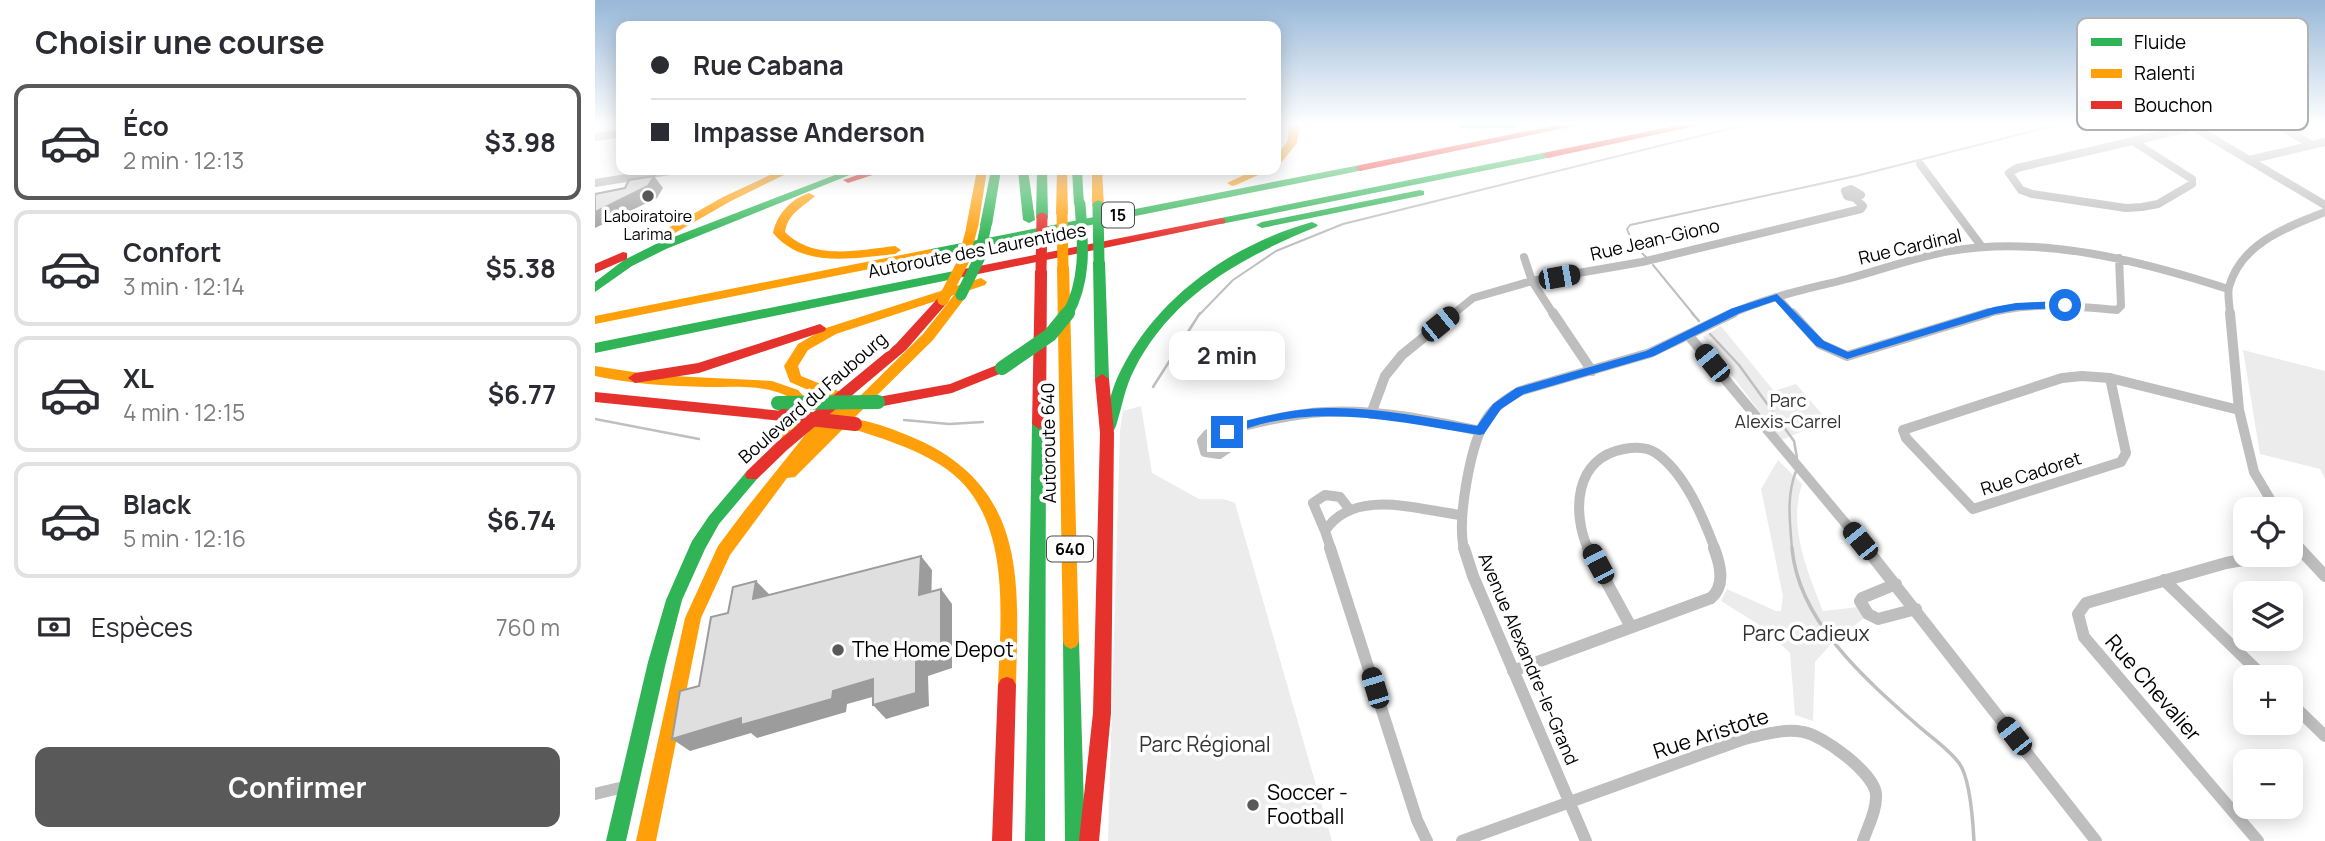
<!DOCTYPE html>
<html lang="fr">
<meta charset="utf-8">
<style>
:root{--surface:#fff;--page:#f7f7f7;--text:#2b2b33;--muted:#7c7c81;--line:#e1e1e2;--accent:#595959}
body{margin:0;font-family:Manrope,sans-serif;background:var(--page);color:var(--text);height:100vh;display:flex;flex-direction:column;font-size:26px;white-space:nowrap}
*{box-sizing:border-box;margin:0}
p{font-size:23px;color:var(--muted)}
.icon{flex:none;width:38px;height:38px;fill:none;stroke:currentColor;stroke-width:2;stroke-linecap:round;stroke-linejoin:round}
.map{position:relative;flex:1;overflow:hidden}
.sheet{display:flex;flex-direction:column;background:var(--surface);width:595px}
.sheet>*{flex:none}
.guide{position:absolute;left:21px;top:21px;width:665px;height:154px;border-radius:14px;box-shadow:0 4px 18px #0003;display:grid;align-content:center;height:154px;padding:0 35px;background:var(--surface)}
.buttons{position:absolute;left:1638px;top:497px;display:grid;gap:14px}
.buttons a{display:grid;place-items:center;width:70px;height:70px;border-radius:14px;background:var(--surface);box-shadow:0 4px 18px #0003;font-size:35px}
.end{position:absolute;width:32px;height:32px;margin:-16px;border:9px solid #1a73e8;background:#fff;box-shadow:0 0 0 4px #fff}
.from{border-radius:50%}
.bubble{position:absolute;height:49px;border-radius:14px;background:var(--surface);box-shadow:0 4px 18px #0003;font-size:23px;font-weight:700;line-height:49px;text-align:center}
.car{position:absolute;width:21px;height:42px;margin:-21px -10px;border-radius:9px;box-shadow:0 0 5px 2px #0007;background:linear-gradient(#222 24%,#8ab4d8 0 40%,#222 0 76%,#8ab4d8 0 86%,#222 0)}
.guide b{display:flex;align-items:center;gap:24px;height:66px;font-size:26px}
.guide b+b{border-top:2px solid var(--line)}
.guide i{width:18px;height:18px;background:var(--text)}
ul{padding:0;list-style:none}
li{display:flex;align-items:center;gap:21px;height:116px;margin:0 14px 10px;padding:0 21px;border:4px solid var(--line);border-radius:14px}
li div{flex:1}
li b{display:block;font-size:26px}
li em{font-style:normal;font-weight:700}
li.active{border-color:var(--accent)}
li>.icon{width:63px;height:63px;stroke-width:1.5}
h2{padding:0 35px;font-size:32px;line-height:84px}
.pay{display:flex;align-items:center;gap:18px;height:77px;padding:0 35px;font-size:26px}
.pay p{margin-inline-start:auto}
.primary-button{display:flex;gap:14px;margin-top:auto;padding:14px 35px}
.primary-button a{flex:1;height:80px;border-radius:14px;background:var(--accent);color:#fff;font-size:28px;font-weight:700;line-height:80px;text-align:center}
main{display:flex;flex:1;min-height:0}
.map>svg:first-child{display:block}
.green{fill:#ececec}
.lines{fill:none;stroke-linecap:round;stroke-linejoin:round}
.stream-far2{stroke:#bfbfbf;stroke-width:2}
.stream-far1{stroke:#bfbfbf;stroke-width:2.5}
.stream{stroke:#bfbfbf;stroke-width:3.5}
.street-far2{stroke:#bebebe;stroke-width:8}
.street-far1{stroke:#bebebe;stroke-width:10}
.street{stroke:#bebebe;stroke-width:12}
.fast{fill:#30b455;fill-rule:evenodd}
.slow{fill:#ff9f0a;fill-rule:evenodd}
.jam{fill:#e5322d;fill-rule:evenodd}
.fast-bridge-far1{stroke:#30b455;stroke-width:11}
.fast-bridge{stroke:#30b455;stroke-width:14}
.slow-bridge{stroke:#ff9f0a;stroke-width:11}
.jam-bridge-far1{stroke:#e5322d;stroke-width:11}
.jam-bridge{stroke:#e5322d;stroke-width:14}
.shaded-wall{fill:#9c9c9c}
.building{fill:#dfdfdf;stroke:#9c9c9c;stroke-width:2}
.route{fill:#1a73e8}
.poi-dot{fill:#595959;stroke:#fff;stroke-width:2.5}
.labels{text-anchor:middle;stroke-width:7;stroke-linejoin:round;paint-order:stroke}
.shield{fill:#fff;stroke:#4c4c4c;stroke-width:2}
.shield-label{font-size:16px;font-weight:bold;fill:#000}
.far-poi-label{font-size:16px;fill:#000;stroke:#fff}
.street-label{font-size:18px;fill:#000;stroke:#fff}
.park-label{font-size:18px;fill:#333;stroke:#fff}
.near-park-label{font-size:21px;fill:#333;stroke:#fff}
.near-poi-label{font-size:21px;fill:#000;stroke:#fff;text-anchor:start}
.near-street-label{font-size:21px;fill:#000;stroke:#fff}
.key{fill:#fff;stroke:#b2b2b2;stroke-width:2}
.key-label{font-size:19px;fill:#000}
</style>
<main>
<section class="sheet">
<h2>Choisir une course</h2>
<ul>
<li class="active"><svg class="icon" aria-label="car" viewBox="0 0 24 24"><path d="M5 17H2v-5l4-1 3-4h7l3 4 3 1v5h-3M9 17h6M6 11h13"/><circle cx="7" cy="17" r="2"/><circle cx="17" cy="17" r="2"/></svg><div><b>Éco</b><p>2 min · 12:13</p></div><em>$3.98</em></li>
<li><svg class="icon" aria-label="car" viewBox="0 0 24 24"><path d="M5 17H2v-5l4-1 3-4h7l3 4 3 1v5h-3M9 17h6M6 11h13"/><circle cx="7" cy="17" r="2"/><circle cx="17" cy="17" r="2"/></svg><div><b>Confort</b><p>3 min · 12:14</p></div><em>$5.38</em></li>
<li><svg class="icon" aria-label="car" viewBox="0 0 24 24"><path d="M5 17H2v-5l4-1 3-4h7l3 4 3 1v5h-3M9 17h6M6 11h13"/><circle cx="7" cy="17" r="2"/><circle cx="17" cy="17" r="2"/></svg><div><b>XL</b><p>4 min · 12:15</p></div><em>$6.77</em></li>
<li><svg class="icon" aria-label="car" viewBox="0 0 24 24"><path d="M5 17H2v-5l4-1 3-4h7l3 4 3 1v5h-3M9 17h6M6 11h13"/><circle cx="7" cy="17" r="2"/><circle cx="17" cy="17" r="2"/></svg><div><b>Black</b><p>5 min · 12:16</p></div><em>$6.74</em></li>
</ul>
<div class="pay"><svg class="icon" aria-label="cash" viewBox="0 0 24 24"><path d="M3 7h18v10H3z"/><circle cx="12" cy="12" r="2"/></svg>Espèces<p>760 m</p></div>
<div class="primary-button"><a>Confirmer</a></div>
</section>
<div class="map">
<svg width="1730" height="841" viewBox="0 0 1730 841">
<rect width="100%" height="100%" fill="#fff"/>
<!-- green -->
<path class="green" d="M1126 326 1179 391 1201 384 1233 421 1186 440 1108 337Z
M1648 350 1730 371V479L1725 469 1665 454Z
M546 406 557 473 604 499H628L640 503 737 841H513L525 431 528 411Z
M1183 460 1207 484C1193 527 1212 570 1228 611L1264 607 1273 615 1237 643 1220 662 1218 721 1200 715 1195 653 1166 626 1126 601 1132 589 1181 611H1186L1188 596 1166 489Z"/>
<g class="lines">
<!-- stream-far2 -->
<path class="stream-far2" d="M1051 257 1038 244 1032 229 1035 225 1261 176 1462 125
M1058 265 1099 315
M604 315 638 280 681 251 748 224 1149 125"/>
<!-- stream-far1 -->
<path class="stream-far1" d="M1097 313 1104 321
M1115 334 1144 365 1199 441 1202 458
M558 387 605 313
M0 419 104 439
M309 420 354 424 388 422
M1197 549C1195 522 1191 497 1201 471"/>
<!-- stream -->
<path class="stream" d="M1197 548C1203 620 1269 678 1320 723 1334 736 1353 748 1364 763 1375 778 1378 822 1379 841"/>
<!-- street-far2 -->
<path class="street-far2" d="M1595 125 1730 205
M1683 125 1717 145
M0 137 26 133
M1539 142 1597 179V184L1563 204 1547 207 1531 208 1437 194 1426 190 1414 173 1422 168 1598 127
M1654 160 1730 142
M1325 164 1387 247
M0 183 81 170
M1256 189 1266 195 1260 198 1252 196 1250 191Z
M929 257 937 281 959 315
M1182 297 1198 315
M857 315 878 298 937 281 1047 262 1266 209 1268 206 1260 198
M1134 315C1171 297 1213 289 1252 279 1286 270 1320 257 1355 251 1446 235 1547 261 1633 289
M1387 315C1431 301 1477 306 1522 310L1526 306 1524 258
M1635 315C1635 306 1632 295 1634 287 1646 243 1692 227 1730 212"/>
<!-- street-far1 -->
<path class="street-far1" d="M958 313 997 371
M1197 313 1225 344 1252 356 1393 313
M1635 313 1644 410 1659 472 1681 509
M1094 336 1272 549
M1487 376 1515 378 1531 453 1526 462 1378 509 1311 438 1308 430 1467 378Z
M1515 378 1644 410
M776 414 790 376 807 355 859 313
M623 431 635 435 636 446 624 454 610 452 607 441 613 434Z
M628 431C661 423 695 414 729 412 782 409 834 420 885 431
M730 531 718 503 730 495 745 497 755 510
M1696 534 1705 549
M736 549 730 531C759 487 823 510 866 515
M869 549C862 520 875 444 892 418 900 406 913 398 925 391L1055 353 1138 313
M993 549C977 512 979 458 1029 449 1040 447 1052 447 1061 453 1090 473 1108 517 1120 549"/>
<!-- street -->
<path class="street" d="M735 548 822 820 832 841
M869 548 878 576 991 841
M993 548 1036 627
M1271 548 1501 841
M1704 548 1730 576
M1569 580 1669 677
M1301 584 1267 598 1265 601 1273 614 1283 619 1321 609
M918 671 1116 598C1131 585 1125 564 1119 548
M1696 703 1730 736
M0 794 33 786
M867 841 1149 739C1168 735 1189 728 1208 732 1228 735 1279 773 1281 794 1282 810 1273 826 1268 841
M1663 841 1489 637 1483 614 1491 603 1631 563 1675 555"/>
<!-- fast -->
<path class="fast" d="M860 125H922L917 128H865Z
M953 152 958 155 957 157 626 224 620 221 626 218Z
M765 165 770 168 769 170 336 257 330 253 336 249Z
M253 170H267L71 249 37 266 0 292V282L29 260 63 243Z
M396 170H406L397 225 391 228 385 225Z
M423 170H433L440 220 434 223 428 220Z
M442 170H452L453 218 447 221 441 218Z
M477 170H487L489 206H481L479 204Z
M825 190 829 191V195L667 228 661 225 667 222Z
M717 222 723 225 721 227C647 257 576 296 539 370 530 387 527 407 521 426L519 430H509L507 426C513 407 517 387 526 370 563 296 638 244 717 222Z
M504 258 510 262 514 379 507 384 500 379 498 262Z
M369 269 373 270 375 273 373 276 0 353V343Z
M444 419 451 424 450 841H430L437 424Z
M157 469 162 471 164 475 162 479 124 524 110 549 87 600 71 662 31 841H11L53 662 71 600 97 541 114 516 152 471Z
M476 633 482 636 484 641 490 841H470L468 641 470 636Z"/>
<!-- slow -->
<path class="slow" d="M695 125H705L702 143 685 164 681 165V156L692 142Z
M186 170H199L136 201 64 242 60 243 54 239 128 197Z
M382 170H392L383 228 377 231 371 228Z
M462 170H472L473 214 467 217 461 214Z
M497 170H507L509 206 503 209 497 206Z
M660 170H674L641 185 637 186 632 183Z
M214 193 220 196C207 208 193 213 190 232 219 261 263 250 300 246L306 250 300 254C259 258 208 269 178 233 182 214 196 199 214 193Z
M336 249 342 253 340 256 0 324V316Z
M468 263 474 267 484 641 482 646 476 649 470 646 468 641 462 267Z
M386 278 392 282 390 285 369 292 372 295 370 298 338 340 258 419C280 421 314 435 334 445 433 497 423 588 421 685L418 691 412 693 406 691 403 685C406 611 418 509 344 464 316 447 286 438 255 428L253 424 200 477 192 478 135 555 106 618 61 841H41L90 618 123 546 150 510 210 435 243 403 195 382 189 366 203 344 231 328ZM359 295 328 334 257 404 253 395 206 376 203 366 213 350 241 334Z
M0 366 57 375 177 381 203 390 211 399 214 409 196 446H186L184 442 200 409C198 399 192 395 182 392 160 385 135 387 112 387 74 386 37 384 0 376Z"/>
<!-- jam -->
<path class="jam" d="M962 125H984L765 171 760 168 765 165Z
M1084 125H1105L953 158 948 155 953 152Z
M277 170H293L253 183 248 180Z
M626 218 630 219V223L369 277 363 273 369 269Z
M28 252 32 253V259L0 273V264Z
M446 267 452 271 451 424 444 429 437 424 440 271Z
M348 296 354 300 352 303 311 350 192 450 162 479H152L150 475 152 471 182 442 301 344 344 297Z
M225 324 231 328 230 331 104 373 40 383 33 378 40 373 103 363Z
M407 363 414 368 412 371 357 393 283 407 276 402 283 397 355 384Z
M507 374 514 379 519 433 516 713 504 841H484L498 713 505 433 500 379Z
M0 392 188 411 195 416 188 421 0 402Z
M412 677 418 679 421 685 417 841H397L403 685 406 679Z"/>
<!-- fast-bridge-far1 -->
<path class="fast-bridge-far1" d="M503 206 504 262
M366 295 384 259 391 225
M472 315C492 280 488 242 485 204"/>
<!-- fast-bridge -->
<path class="fast-bridge" d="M407 368 455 335 473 313
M183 403 283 402"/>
<!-- slow-bridge -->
<path class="slow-bridge" d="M467 214 468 267
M348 300 368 262 377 228"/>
<!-- jam-bridge-far1 -->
<path class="jam-bridge-far1" d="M446 271 447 218"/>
<!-- jam-bridge -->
<path class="jam-bridge" d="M188 416 260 424"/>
</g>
<!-- shaded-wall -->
<path class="shaded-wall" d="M59 176 68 188 62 198 0 228V212Z
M326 556 337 570 336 609 324 595Z
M161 581 176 596 158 599Z
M346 589 357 604V668L333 676 334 706 291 719 278 705 321 662Z
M278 679 292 693 252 704 251 712 162 738 156 733 95 751 77 739Z"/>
<!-- building -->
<path class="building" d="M59 176 53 186 0 212V194L30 188 34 180Z
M326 556 324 595 346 589V655L321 662V693L278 705V679L238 691 237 699 146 725V718L77 739 85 691 104 686 116 617 133 613 138 587 161 581 158 599Z"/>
<!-- sky -->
<linearGradient id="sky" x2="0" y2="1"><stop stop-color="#97b8d8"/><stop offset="0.51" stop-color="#fff"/><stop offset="1" stop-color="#fff" stop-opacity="0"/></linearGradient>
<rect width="1730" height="243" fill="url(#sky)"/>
<!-- route -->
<path class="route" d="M1182 294 1229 341 1253 352 1399 307 1421 303 1470 301 1475 305 1470 308 1421 310 1400 314 1252 359 1221 346 1180 301 1145 313 1059 356 929 394 906 409 889 434 885 435C804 422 709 399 632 437L622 431 628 427C662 418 698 408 733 408 783 407 833 418 882 426L898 404 921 388 1051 351 1138 308Z"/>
<!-- markers -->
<g class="poi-dot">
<circle cx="53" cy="196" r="7"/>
<circle cx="243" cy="650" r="7"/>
<circle cx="658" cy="805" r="7"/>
</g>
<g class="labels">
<!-- shield labels -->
<g class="shield">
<rect x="507" y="202.5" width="32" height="25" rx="5"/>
<rect x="452" y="536.5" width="46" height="25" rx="5"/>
</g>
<g class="shield-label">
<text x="523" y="221">15</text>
<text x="475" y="555">640</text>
</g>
<!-- far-poi labels -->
<g class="far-poi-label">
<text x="53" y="222">Laboiratoire<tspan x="53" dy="18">Larima</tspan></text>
</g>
<!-- street labels -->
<g class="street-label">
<text transform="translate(1060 240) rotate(-13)" y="6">Rue Jean-Giono</text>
<text transform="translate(1315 247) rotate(-13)" y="6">Rue Cardinal</text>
<text transform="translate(382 251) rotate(-11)" y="6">Autoroute des Laurentides</text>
<text transform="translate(218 398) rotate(-41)" y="6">Boulevard du Faubourg</text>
<text transform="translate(454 443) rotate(-91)" y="6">Autoroute 640</text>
<text transform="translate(1436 474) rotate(-18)" y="6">Rue Cadoret</text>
<text transform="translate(933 659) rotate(67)" y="6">Avenue Alexandre-le-Grand</text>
</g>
<!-- park labels -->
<g class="park-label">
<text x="1193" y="407">Parc<tspan x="1193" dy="21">Alexis-Carrel</tspan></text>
</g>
<!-- near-park labels -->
<g class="near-park-label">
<text x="1211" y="641">Parc Cadieux</text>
<text x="610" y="752">Parc Régional</text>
</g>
<!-- near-poi labels -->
<g class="near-poi-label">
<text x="257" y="657">The Home Depot</text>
<text x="672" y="800">Soccer -<tspan x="672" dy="24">Football</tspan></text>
</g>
<!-- near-street labels -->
<g class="near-street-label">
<text transform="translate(1558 688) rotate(49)" y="7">Rue Chevalier</text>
<text transform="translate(1116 734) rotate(-18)" y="7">Rue Aristote</text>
</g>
</g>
<!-- legend -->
<rect x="1482" y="18" width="231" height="112" rx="10" class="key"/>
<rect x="1496" y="38" width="31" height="8" fill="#30b455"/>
<rect x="1496" y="69" width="31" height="9" fill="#ff9f0a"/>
<rect x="1496" y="101" width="31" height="8" fill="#e5322d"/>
<g class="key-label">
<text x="1539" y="49">Fluide</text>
<text x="1539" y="80">Ralenti</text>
<text x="1539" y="112">Bouchon</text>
</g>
</svg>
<div class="buttons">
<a><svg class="icon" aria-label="locate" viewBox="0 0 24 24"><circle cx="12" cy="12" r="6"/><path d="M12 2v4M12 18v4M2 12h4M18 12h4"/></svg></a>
<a><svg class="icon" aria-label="layers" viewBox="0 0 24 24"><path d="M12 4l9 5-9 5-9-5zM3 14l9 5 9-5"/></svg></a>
<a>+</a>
<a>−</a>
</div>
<i class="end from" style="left:1470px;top:305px"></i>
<i class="end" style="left:632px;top:432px"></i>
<div class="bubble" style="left:574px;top:331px;width:116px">2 min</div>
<i class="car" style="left:964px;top:277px;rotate:80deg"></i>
<i class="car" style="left:845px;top:324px;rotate:51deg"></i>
<i class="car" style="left:1117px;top:363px;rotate:321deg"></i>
<i class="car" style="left:1265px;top:541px;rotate:321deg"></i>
<i class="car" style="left:1003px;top:564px;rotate:332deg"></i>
<i class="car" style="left:780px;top:688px;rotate:343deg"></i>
<i class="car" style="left:1419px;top:736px;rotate:322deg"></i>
<div class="guide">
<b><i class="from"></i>Rue Cabana</b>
<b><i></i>Impasse Anderson</b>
</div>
</div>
</main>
